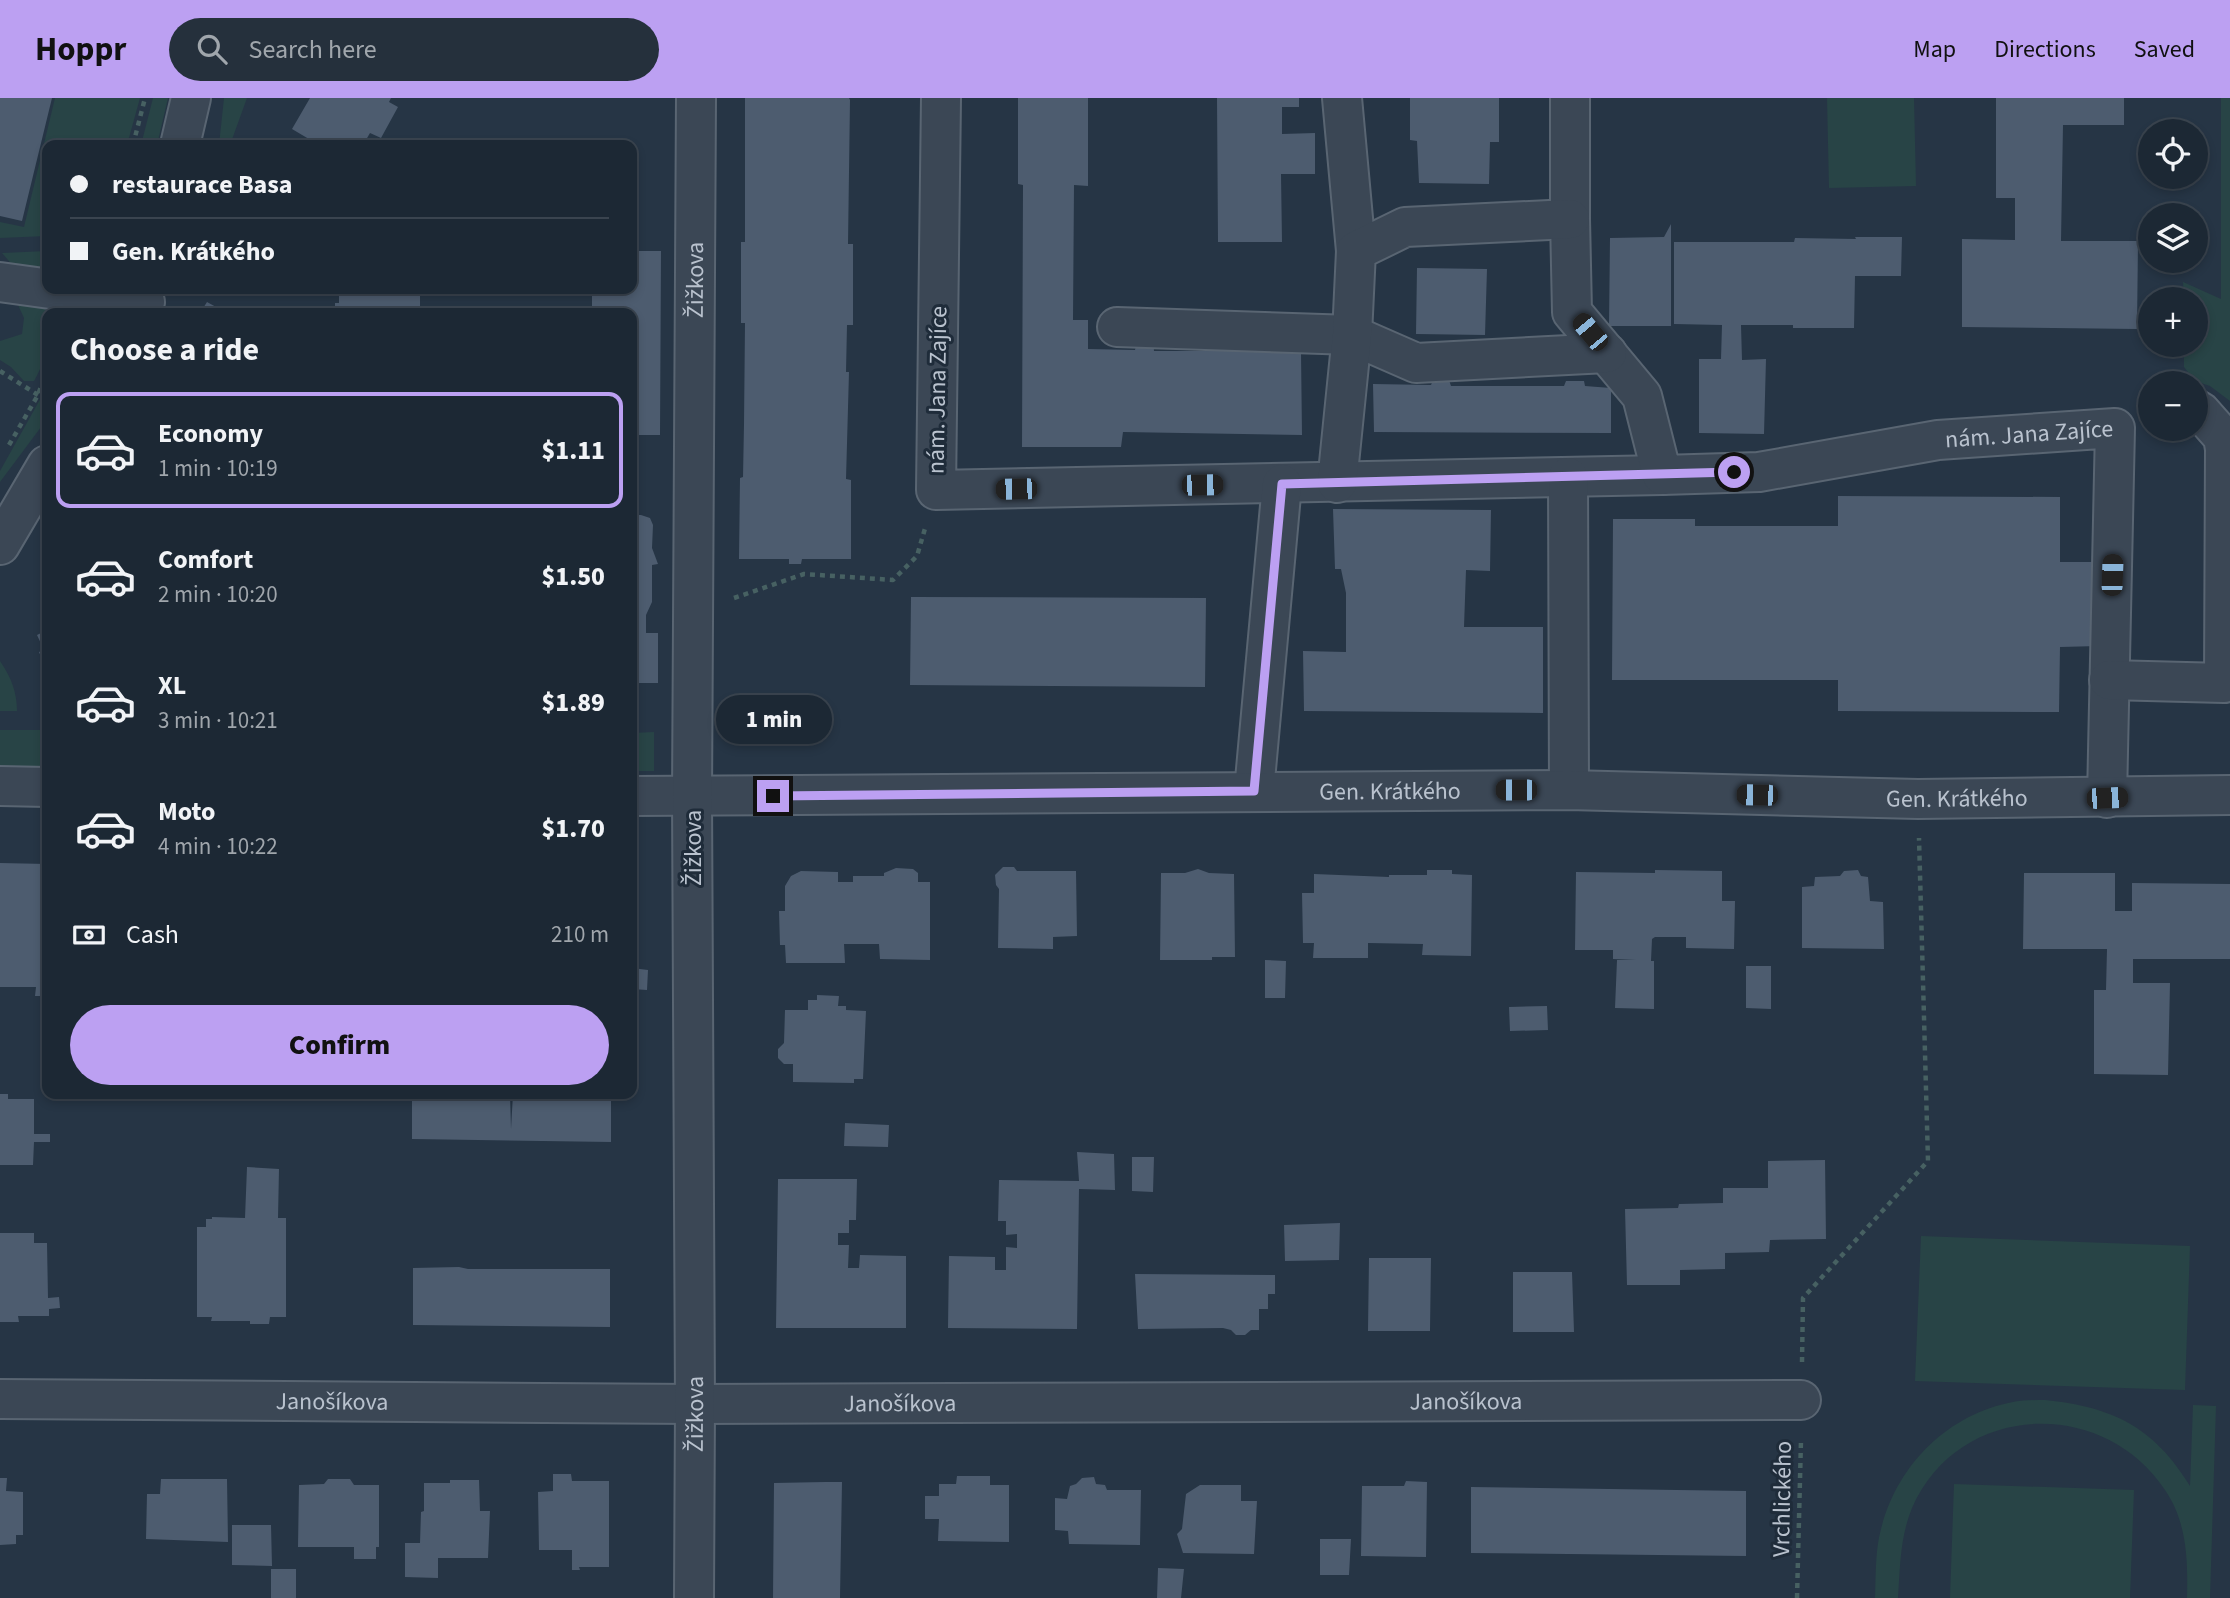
<!DOCTYPE html>
<meta charset="utf-8">
<style>
:root{--surface:#1c2834;--page:#25303c;--text:#f1f3f6;--muted:#a0a6ac;--line:#3a444f;--accent:#bca0f2}
body{margin:0;font-family:"Source Sans 3",sans-serif;background:var(--page);color:var(--text);height:100vh;display:flex;flex-direction:column;font-size:26px;white-space:nowrap}
*{box-sizing:border-box;margin:0}
p{font-size:23px;color:var(--muted)}
.icon{flex:none;width:38px;height:38px;fill:none;stroke:currentColor;stroke-width:2;stroke-linecap:round;stroke-linejoin:round}
.map{position:relative;flex:1;overflow:hidden}
.drawer{position:absolute;left:42px;top:210px;width:595px;height:791px;display:flex;flex-direction:column;background:var(--surface);border-radius:14px;box-shadow:0 4px 10px #0003,0 0 0 2px var(--line)}
.drawer>*{flex:none}
.top-card{position:absolute;left:42px;top:42px;width:595px;height:154px;border-radius:14px;box-shadow:0 4px 10px #0003,0 0 0 2px var(--line);display:grid;align-content:center;height:154px;padding:0 28px;background:var(--surface)}
.fabs{position:absolute;left:2138px;top:21px;display:grid;gap:14px}
.fabs a{display:grid;place-items:center;width:70px;height:70px;border-radius:50%;background:var(--surface);box-shadow:0 4px 10px #0003,0 0 0 2px var(--line);font-size:35px}
.end{position:absolute;width:32px;height:32px;margin:-16px;border:9px solid #bca0f2;background:#111;box-shadow:0 0 0 4px #111}
.from{border-radius:50%}
.bubble{position:absolute;height:49px;border-radius:24px;background:var(--surface);box-shadow:0 4px 10px #0003,0 0 0 2px var(--line);font-size:23px;font-weight:800;line-height:49px;text-align:center}
.car{position:absolute;width:21px;height:42px;margin:-21px -10px;border-radius:9px;box-shadow:0 0 5px 2px #0007;background:linear-gradient(#222 24%,#8ab4d8 0 40%,#222 0 76%,#8ab4d8 0 86%,#222 0)}
.top-card b{display:flex;align-items:center;gap:24px;height:66px;font-size:26px}
.top-card b+b{border-top:2px solid var(--line)}
.top-card i{width:18px;height:18px;background:var(--text)}
ul{padding:0;list-style:none}
li{display:flex;align-items:center;gap:21px;height:116px;margin:0 14px 10px;padding:0 14px;border:4px solid transparent;border-radius:14px}
li div{flex:1}
li b{display:block;font-size:26px}
li em{font-style:normal;font-weight:800}
li.selected{border-color:var(--accent)}
li>.icon{width:63px;height:63px;stroke-width:1.5}
h2{padding:0 28px;font-size:32px;line-height:84px}
.pay{display:flex;align-items:center;gap:18px;height:77px;padding:0 28px;font-size:26px}
.pay p{margin-inline-start:auto}
.cta{display:flex;gap:14px;margin-top:auto;padding:14px 28px}
.cta a{flex:1;height:80px;border-radius:42px;background:var(--accent);color:#111;font-size:28px;font-weight:800;line-height:80px;text-align:center}
header{display:flex;align-items:center;gap:42px;box-sizing:border-box;height:98px;padding:0 35px;background:var(--accent);color:#111}
header strong{font-size:33px}
nav{display:flex;gap:38px;margin-inline-start:auto;font-size:24px}
.search{width:490px;height:63px;background:var(--page);display:flex;align-items:center;gap:18px;box-sizing:border-box;padding:0 24px;border-radius:38px;color:var(--muted);font-size:26px}
.map>svg:first-child{display:block}
.green{fill:#284446}
.building{fill:#4d5c6f}
.lines{fill:none;stroke-linecap:round;stroke-linejoin:round}
.minor-casing{stroke:#596572;stroke-width:42}
.path{stroke:#476162;stroke-width:4.5;stroke-dasharray:5 5;stroke-linecap:butt}
.minor{stroke:#3b4755;stroke-width:38}
.route{stroke:#bca0f2;stroke-width:9}
.labels{text-anchor:middle;stroke-width:6;stroke-linejoin:round;paint-order:stroke}
.street-label{font-size:24px;fill:#b9c2ce;stroke:#1f2c3a}
</style>
<header>
<strong>Hoppr</strong>
<div class="search"><svg class="icon" aria-label="search" viewBox="0 0 24 24"><circle cx="10" cy="10" r="6"/><path d="M15 15l6 6"/></svg>Search here</div>
<nav><a>Map</a><a>Directions</a><a>Saved</a></nav>
</header>
<div class="map">
<svg width="2230" height="1500" viewBox="0 0 2230 1500">
<rect width="100%" height="100%" fill="#263545"/>
<!-- green -->
<path class="green" d="M55 0H140L127 47H47V138L0 140V124L24 129Z
M153 0H168L157 47H141Z
M224 0H247L230 47H219Z
M1827 0H1914L1916 88 1829 90Z
M2221 0H2230V303L2210 288 2195 283 2184 269V247H2196V201H2184L2183 184 2221 201Z
M47 153V174L14 169 2 155Z
M18 207 45 210C48 236 48 260 34 283H24L11 269 0 262V243L22 236 24 220Z
M47 289V321L0 384V373Z
M0 563C11 579 17 594 17 613H0Z
M0 632H47V670H0Z
M654 634V673H632V635Z
M1921 1138 2190 1148 2185 1292 1915 1283Z
M2045 1302C2113 1309 2154 1329 2190 1388L2193 1307 2216 1308 2210 1500H2187C2188 1462 2187 1424 2165 1392 2103 1298 1958 1304 1912 1410 1900 1439 1900 1470 1898 1500H1875C1876 1477 1875 1453 1881 1431 1897 1367 1948 1316 2013 1304 2024 1302 2035 1302 2045 1302Z
M1954 1386 2134 1392 2130 1500H1950Z"/>
<!-- building -->
<path class="building" d="M0 0H52L22 123 0 118Z
M310 0H391L389 4 398 9 381 40 370 35 363 47H319L292 31Z
M745 0H849L850 2 848 146H853V227H847L846 274H849L846 381 851 382V461H802L801 466H789V461H739L740 380 743 379 744 326 745 225H741V144H745Z
M1018 0H1088V88L1074 87 1073 222H1088V251L1135 252 1137 243H1153L1154 253H1244L1245 245H1261L1264 254H1301L1302 337 1123 334 1121 349H1022L1023 87 1018 86Z
M1217 0H1299V9H1282V36L1315 35V76H1281L1282 144H1218Z
M1410 0H1499V44H1490L1489 86 1419 85 1417 43 1410 42Z
M1996 0H2124V27H2063L2061 143H2138L2137 231 1962 229V141L2015 142V100H1996Z
M1671 126V228H1609L1610 140 1664 139Z
M1855 139H1902L1901 178H1855L1854 230H1793V227H1741L1742 262 1766 261 1764 336 1699 335V261H1721L1722 227 1674 226V144H1794L1795 140 1856 141Z
M632 153H661L660 337H632V215H592V191H632Z
M1417 170 1487 171 1485 237 1416 236Z
M339 191H420V215H335V205H339Z
M207 204 227 215H200Z
M1433 282H1449L1451 288H1564L1566 283H1584L1585 288 1611 290V335L1374 334 1373 286 1431 287Z
M1838 398 2060 399V464H2099V548L2060 549 2059 614 1838 613V582H1612L1613 421H1695V428H1838Z
M1333 411 1491 412 1490 473 1466 472 1464 529H1543V615L1304 613 1303 553 1346 554V495L1341 471H1335Z
M632 417H641L650 420 653 427 652 450 658 466 652 467V504L646 517V535H658V585H632Z
M911 499 1206 500 1205 589 910 587Z
M47 532V573L39 554 44 552 37 537Z
M0 765 47 766V898H35L36 889H0Z
M1003 769H1014L1017 773H1076L1077 838 1053 839V851L998 850 999 791 996 787 995 777Z
M896 770 913 771 918 775V784H930V862L880 861 879 846H844L845 865H786L785 847H780L779 813H785V788L791 778 801 773 838 774V784H853V778H884V775Z
M1198 771 1209 775 1234 776 1235 859H1212V862H1160L1161 775H1185Z
M1427 772H1452V776L1472 777 1471 858 1422 857 1423 846 1368 845V860H1313L1314 845H1303L1302 795H1314V776L1389 779V777H1427Z
M1655 772 1722 773V803H1735L1734 851 1686 850V839H1655L1652 841 1651 863H1654V911L1615 910 1617 862H1636L1613 861V852H1575L1576 774 1655 775Z
M1858 772 1861 778 1868 779 1870 803 1883 804 1884 851 1802 850V789L1814 788 1815 779 1840 778 1844 773Z
M2024 775H2115V813H2132V785L2230 786V861H2133V885H2170L2168 977 2094 976V892H2106L2107 851H2023Z
M1265 862 1286 863 1285 900H1265Z
M1746 868H1771V911L1746 910Z
M632 870 648 872 647 892 632 891Z
M817 897 839 898 838 908H846V912L866 913 863 981H854V985L793 984V966H784L778 960V951L784 945 785 912H808V902H817Z
M1547 908 1548 932 1510 933 1509 909Z
M0 996H8V1001H34V1036H50V1044H34L33 1067H0Z
M412 996H510L511 1031 513 996H611V1044L412 1041Z
M845 1025 889 1027 888 1049 844 1048Z
M1077 1054 1114 1056 1115 1092 1079 1091 1077 1231 948 1230 949 1158 995 1159V1172H1006V1149L1017 1150V1136L1006 1137V1123H998L999 1082 1079 1083Z
M1132 1059H1154L1153 1094 1132 1093Z
M1825 1062 1826 1141 1770 1142 1769 1154 1725 1155V1171L1680 1172V1187H1627L1625 1111 1678 1110 1679 1106 1723 1105V1090H1768V1063Z
M247 1069 279 1071 278 1120H286V1219H270L269 1226H250V1223H211L212 1219H197V1129H206V1121H212V1119L245 1120Z
M778 1081H857L856 1122H849V1135H838V1147H849L848 1170H859L860 1157 906 1158V1230H776Z
M1340 1125 1339 1162 1285 1163 1284 1127Z
M0 1135H34V1145H47L48 1200 59 1199 60 1210 49 1211V1218H18L19 1224H0Z
M1369 1160H1431L1430 1233H1368Z
M459 1169 468 1171H610V1229L413 1227V1170Z
M1513 1174H1572L1574 1234H1513Z
M1135 1176 1275 1177V1196H1268V1211H1259V1232H1251L1245 1237H1236L1231 1232 1223 1230 1138 1231Z
M553 1376H571L572 1383H609V1469H579L580 1472H572V1452H539L538 1394 553 1393Z
M957 1378H990V1387H1009V1444L938 1443 939 1421H925V1398H939V1386H956Z
M1094 1379 1096 1386 1105 1387 1107 1392H1141L1140 1447 1069 1446 1068 1433 1055 1432V1400L1067 1401 1070 1388 1076 1386 1082 1380Z
M0 1380H7L6 1393 23 1394V1437H16V1446L0 1447Z
M161 1381H227L228 1444 146 1441 147 1396H160Z
M328 1381H350L354 1387H379V1449H376V1461H354V1449H298L299 1387 324 1386Z
M450 1382H479L480 1413H490L488 1460H438V1480L405 1479V1445H420L421 1414 424 1413V1385H450Z
M1406 1383 1427 1384 1426 1459 1361 1458 1362 1388H1404Z
M825 1384H842L840 1500H773L774 1385Z
M1200 1387H1241V1403H1257L1254 1456 1183 1455 1177 1436 1182 1431 1186 1396Z
M1471 1389 1746 1393V1458L1471 1455Z
M232 1427H271L272 1468 232 1467Z
M1320 1441H1351L1349 1477H1320Z
M1158 1470 1184 1471 1181 1500H1157Z
M271 1471H296V1500H271Z"/>
<g class="lines">
<!-- minor casing -->
<g class="minor-casing">
<g id="minor">
<path d="M941 0 936 392 1662 377"/>
<path d="M1342 0 1356 153"/>
<path id="s1" d="M1570 0V121L1572 214 1642 298 1662 377 1759 374 1938 342 2115 330 2107 700"/>
<path d="M180 47 191 0"/>
<path d="M0 184 145 204"/>
<path d="M1117 229 1352 237 1416 265 1607 255"/>
<path d="M1568 379 1569 692"/>
<path d="M1337 385 1352 237 1356 153 1405 129 1570 121"/>
<path d="M0 447 47 367"/>
<path d="M2109 582 2224 585 2225 351 2223 339 2201 314 2196 311"/>
<path d="M0 688 47 689"/>
<path d="M1254 693 1282 386"/>
<path id="s2" d="M632 698 1569 692 1918 701 2230 697"/>
<path id="s3" d="M0 1301 695 1306 1801 1302"/>
<path id="s4" d="M694 1500 695 1306 692 699 696 0"/>
</g>
</g>
<!-- path -->
<path class="path" d="M133 47 145 0
M0 273 38 297
M9 347 38 297 47 271
M734 500 804 476 893 482 917 458 926 427
M1802 1264 1803 1200 1928 1063 1919 740
M1797 1500 1801 1342"/>
<!-- minor -->
<use href="#minor" class="minor"/>
</g>
<g class="lines">
<!-- route -->
<path class="route" d="M773 698 1254 693 1282 386 1734 374"/>
</g>
<g class="labels">
<!-- street labels -->
<g class="street-label">
<text dy="8" stroke="none"><textPath href="#s4" startOffset="1318">Žižkova</textPath></text>
<text transform="translate(937 292) rotate(-89)" y="8">nám. Jana Zajíce</text>
<text dy="8" stroke="none"><textPath href="#s1" startOffset="775">nám. Jana Zajíce</textPath></text>
<text dy="8" stroke="none"><textPath href="#s2" startOffset="758">Gen. Krátkého</textPath></text>
<text dy="8" stroke="none"><textPath href="#s2" startOffset="1325">Gen. Krátkého</textPath></text>
<text transform="translate(693 750) rotate(-90)" y="8">Žižkova</text>
<text dy="8" stroke="none"><textPath href="#s3" startOffset="332">Janošíkova</textPath></text>
<text dy="8" stroke="none"><textPath href="#s3" startOffset="1466">Janošíkova</textPath></text>
<text dy="8" stroke="none"><textPath href="#s3" startOffset="900">Janošíkova</textPath></text>
<text dy="8" stroke="none"><textPath href="#s4" startOffset="184">Žižkova</textPath></text>
<text transform="translate(1782 1401) rotate(-89)" y="8">Vrchlického</text>
</g>
</g>
</svg>
<div class="fabs">
<a><svg class="icon" aria-label="locate" viewBox="0 0 24 24"><circle cx="12" cy="12" r="6"/><path d="M12 2v4M12 18v4M2 12h4M18 12h4"/></svg></a>
<a><svg class="icon" aria-label="layers" viewBox="0 0 24 24"><path d="M12 4l9 5-9 5-9-5zM3 14l9 5 9-5"/></svg></a>
<a>+</a>
<a>−</a>
</div>
<i class="end from" style="left:1734px;top:374px"></i>
<i class="end" style="left:773px;top:698px"></i>
<div class="bubble" style="left:716px;top:597px;width:116px">1 min</div>
<i class="car" style="left:1590px;top:234px;rotate:320deg"></i>
<i class="car" style="left:1202px;top:387px;rotate:89deg"></i>
<i class="car" style="left:1016px;top:391px;rotate:269deg"></i>
<i class="car" style="left:2112px;top:477px;rotate:2deg"></i>
<i class="car" style="left:1516px;top:692px;rotate:270deg"></i>
<i class="car" style="left:1757px;top:697px;rotate:271deg"></i>
<i class="car" style="left:2107px;top:700px;rotate:88deg"></i>
<div class="top-card">
<b><i class="from"></i>restaurace Basa</b>
<b><i></i>Gen. Krátkého</b>
</div>
<section class="drawer">
<h2>Choose a ride</h2>
<ul>
<li class="selected"><svg class="icon" aria-label="car" viewBox="0 0 24 24"><path d="M5 17H2v-5l4-1 3-4h7l3 4 3 1v5h-3M9 17h6M6 11h13"/><circle cx="7" cy="17" r="2"/><circle cx="17" cy="17" r="2"/></svg><div><b>Economy</b><p>1 min · 10:19</p></div><em>$1.11</em></li>
<li><svg class="icon" aria-label="car" viewBox="0 0 24 24"><path d="M5 17H2v-5l4-1 3-4h7l3 4 3 1v5h-3M9 17h6M6 11h13"/><circle cx="7" cy="17" r="2"/><circle cx="17" cy="17" r="2"/></svg><div><b>Comfort</b><p>2 min · 10:20</p></div><em>$1.50</em></li>
<li><svg class="icon" aria-label="car" viewBox="0 0 24 24"><path d="M5 17H2v-5l4-1 3-4h7l3 4 3 1v5h-3M9 17h6M6 11h13"/><circle cx="7" cy="17" r="2"/><circle cx="17" cy="17" r="2"/></svg><div><b>XL</b><p>3 min · 10:21</p></div><em>$1.89</em></li>
<li><svg class="icon" aria-label="car" viewBox="0 0 24 24"><path d="M5 17H2v-5l4-1 3-4h7l3 4 3 1v5h-3M9 17h6M6 11h13"/><circle cx="7" cy="17" r="2"/><circle cx="17" cy="17" r="2"/></svg><div><b>Moto</b><p>4 min · 10:22</p></div><em>$1.70</em></li>
</ul>
<div class="pay"><svg class="icon" aria-label="cash" viewBox="0 0 24 24"><path d="M3 7h18v10H3z"/><circle cx="12" cy="12" r="2"/></svg>Cash<p>210 m</p></div>
<div class="cta"><a>Confirm</a></div>
</section>
</div>
